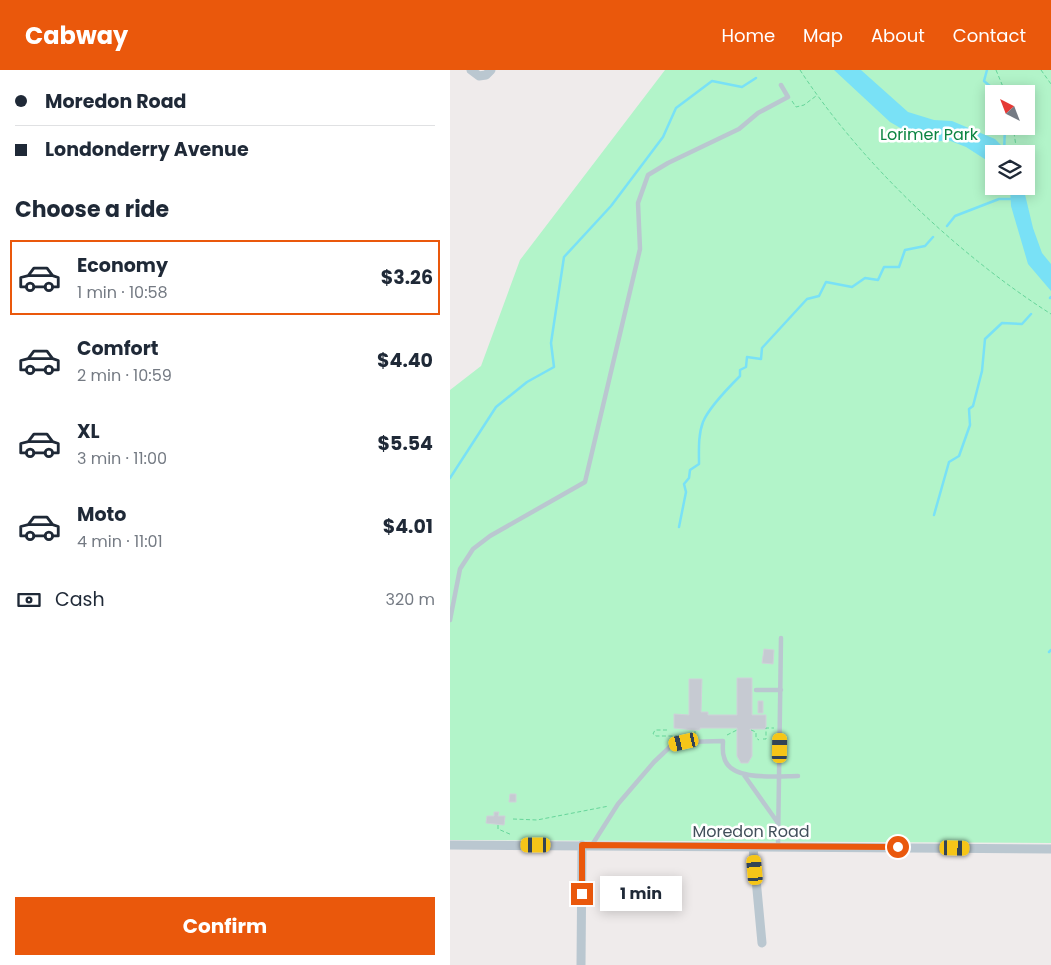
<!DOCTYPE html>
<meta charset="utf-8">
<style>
:root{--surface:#fff;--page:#f2f2f3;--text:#1f2937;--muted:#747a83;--line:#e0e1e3;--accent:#ea580c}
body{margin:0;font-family:Poppins,sans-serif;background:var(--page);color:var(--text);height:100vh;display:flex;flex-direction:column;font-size:19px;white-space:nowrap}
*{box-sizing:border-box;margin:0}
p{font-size:16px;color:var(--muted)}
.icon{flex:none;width:28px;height:28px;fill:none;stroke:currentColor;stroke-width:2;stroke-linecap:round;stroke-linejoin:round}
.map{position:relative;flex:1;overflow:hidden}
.side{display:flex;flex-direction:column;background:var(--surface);width:450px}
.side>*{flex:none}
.hud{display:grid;align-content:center;height:110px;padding:0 15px;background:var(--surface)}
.needle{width:32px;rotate:318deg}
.fabs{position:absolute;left:535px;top:15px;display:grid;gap:10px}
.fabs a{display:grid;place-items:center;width:50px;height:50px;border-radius:0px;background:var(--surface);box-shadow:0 2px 12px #0003;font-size:25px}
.end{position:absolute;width:22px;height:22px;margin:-11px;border:6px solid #ea580c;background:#fff;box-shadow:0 0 0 2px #fff}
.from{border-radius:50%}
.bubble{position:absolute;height:35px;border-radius:0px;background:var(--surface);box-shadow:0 2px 12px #0003;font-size:16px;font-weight:700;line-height:35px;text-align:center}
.car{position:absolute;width:15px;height:30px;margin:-15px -8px;border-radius:6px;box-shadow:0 0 4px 1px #0007;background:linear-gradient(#f5c518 24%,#345 0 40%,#f5c518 0 76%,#345 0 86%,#f5c518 0)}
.hud b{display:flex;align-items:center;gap:18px;height:48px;font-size:19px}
.hud b+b{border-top:1px solid var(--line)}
.hud i{width:12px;height:12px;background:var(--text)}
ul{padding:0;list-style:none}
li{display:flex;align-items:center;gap:15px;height:75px;margin:0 10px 8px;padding:0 5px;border:2px solid transparent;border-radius:0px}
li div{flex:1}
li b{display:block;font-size:19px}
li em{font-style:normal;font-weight:700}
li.current{border-color:var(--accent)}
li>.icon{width:45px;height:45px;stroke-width:1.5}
h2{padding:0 15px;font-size:22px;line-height:60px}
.pay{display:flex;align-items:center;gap:12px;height:55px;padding:0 15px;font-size:19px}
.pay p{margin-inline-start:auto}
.button{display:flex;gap:10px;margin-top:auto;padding:10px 15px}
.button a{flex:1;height:58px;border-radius:0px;background:var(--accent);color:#fff;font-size:20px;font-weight:700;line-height:58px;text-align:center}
header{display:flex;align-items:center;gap:30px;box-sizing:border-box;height:70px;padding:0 25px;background:var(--accent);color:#fff}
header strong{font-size:24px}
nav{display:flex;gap:28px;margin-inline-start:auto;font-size:18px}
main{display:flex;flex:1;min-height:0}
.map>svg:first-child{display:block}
.green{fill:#b2f4c9;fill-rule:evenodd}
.water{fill:#79e1f6}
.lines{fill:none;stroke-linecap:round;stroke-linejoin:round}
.stream{stroke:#79e1f6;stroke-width:2.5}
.building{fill:#c6cad2;stroke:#ced2d8}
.path{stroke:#66d59a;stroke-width:1;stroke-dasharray:4 2.5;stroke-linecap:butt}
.service{stroke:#bac7d0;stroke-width:4.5}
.minor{stroke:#bac7d0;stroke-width:9}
.route{stroke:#ea580c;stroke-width:6}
.labels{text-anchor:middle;stroke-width:5;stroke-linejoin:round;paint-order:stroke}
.park-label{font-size:16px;fill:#0b8442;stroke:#fff}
.street-label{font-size:16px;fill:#42505b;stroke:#fff}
</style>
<header>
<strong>Cabway</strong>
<nav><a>Home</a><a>Map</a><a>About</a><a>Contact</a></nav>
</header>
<main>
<section class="side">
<div class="hud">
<b><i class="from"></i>Moredon Road</b>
<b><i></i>Londonderry Avenue</b>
</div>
<h2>Choose a ride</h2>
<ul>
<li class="current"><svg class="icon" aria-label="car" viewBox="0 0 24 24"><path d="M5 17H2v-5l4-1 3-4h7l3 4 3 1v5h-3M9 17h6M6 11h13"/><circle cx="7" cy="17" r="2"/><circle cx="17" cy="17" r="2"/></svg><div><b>Economy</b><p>1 min · 10:58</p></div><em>$3.26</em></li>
<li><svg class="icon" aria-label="car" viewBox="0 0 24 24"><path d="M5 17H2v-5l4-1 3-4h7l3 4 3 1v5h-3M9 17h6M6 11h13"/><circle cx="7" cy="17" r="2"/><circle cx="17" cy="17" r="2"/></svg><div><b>Comfort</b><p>2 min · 10:59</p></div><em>$4.40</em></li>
<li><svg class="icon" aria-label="car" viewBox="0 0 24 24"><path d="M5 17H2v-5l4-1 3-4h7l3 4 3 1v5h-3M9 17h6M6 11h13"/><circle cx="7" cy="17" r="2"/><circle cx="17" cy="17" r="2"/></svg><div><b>XL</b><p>3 min · 11:00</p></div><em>$5.54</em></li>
<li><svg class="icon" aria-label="car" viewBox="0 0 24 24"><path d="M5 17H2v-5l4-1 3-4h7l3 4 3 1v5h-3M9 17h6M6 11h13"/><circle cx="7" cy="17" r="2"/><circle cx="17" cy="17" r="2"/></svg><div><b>Moto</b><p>4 min · 11:01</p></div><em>$4.01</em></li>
</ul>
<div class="pay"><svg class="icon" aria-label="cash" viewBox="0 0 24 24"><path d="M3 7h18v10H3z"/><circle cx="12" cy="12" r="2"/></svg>Cash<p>320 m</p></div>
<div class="button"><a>Confirm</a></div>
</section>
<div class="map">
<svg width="601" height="895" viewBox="0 0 601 895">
<rect width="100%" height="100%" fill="#efebeb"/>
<!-- green -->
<path class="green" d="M215 0H601V773L0 770V320L31 296 70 190ZM544 24H576V56H544ZM544 84H576V116H544Z"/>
<!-- water -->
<path class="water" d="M384 0H411L458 42 484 50 502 51 545 69 560 84H544V95L516 77 498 70 483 72 459 63 440 52Z
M560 116H573L583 158 592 183 601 194V221L578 194 561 136Z"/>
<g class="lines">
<!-- stream -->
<path class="stream" d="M537 0 534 11 541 17 544 26
M554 84 555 56
M497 156 505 146 549 129H562
M600 228 601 227
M0 408 46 337 77 312 104 297 101 273 114 187 161 136 213 67 226 38 262 11 292 17 306 8
M484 445 499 392 509 386 520 355 519 339 523 336 532 301 535 269 552 253 572 254 581 244
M229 457 236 422 234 414 239 408 240 400 249 394C249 380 248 365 253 352 259 337 279 317 290 306V300L296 297 297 287 311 289 312 278 357 229 369 226 376 212 402 217 415 208 428 210 434 197H449L455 180 475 176 483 167
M599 582 601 580"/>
</g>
<!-- building -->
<path class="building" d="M314 579 324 580 323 594 312 593Z
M287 608H302V645H316V659H300V660L302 661V686L298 693H291L287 686V658H250V660H245L224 658V644L239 645V609H252L251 642H258V645H287Z
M308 631H313V643H308Z
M60 724H66V732H59Z
M44 742H49L48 746H55L54 755 36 753 37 746H44Z"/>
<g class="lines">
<!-- path -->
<path class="path" d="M350 0C410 92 508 185 601 244
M546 0 556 24
M591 0 601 14
M342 31 346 37 354 35 366 26
M563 56 567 83
M217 660H205L203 664 206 666H227
M301 660 306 662V668L309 670
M245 665V660
M277 665 287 660
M313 669H316V658H324
M63 749 87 750 159 736
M48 755V759L62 765"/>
<!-- service -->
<path class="service" d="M0 550 10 499 23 479 40 466 135 412 190 179 188 133 198 105 218 93 289 59 308 43 338 27 331 15
M306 620H331
M294 705 328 753
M142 775 168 734 204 692 223 674 234 672 273 671C273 676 272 682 274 687 279 712 329 706 348 706
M328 776 331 568"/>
<!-- minor -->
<path class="minor" d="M21 0 29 6 36 5 41 0
M0 775 601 779
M303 777 312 873
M131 895 132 775"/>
</g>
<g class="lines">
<!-- route -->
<path class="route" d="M132 824V775L448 777"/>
</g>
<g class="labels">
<!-- park labels -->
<g class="park-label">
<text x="479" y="70">Lorimer Park</text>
</g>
<!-- street labels -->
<g class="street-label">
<text x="301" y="767">Moredon Road</text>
</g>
</g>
</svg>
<div class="fabs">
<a><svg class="needle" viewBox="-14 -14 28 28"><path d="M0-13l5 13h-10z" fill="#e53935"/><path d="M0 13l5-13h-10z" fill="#747a83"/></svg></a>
<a><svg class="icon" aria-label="layers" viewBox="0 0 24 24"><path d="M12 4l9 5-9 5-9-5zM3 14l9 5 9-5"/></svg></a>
</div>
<i class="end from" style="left:448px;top:777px"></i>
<i class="end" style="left:132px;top:824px"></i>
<div class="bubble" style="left:150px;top:806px;width:82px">1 min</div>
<i class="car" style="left:234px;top:672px;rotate:257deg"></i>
<i class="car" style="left:330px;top:678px;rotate:1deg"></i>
<i class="car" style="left:86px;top:775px;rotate:270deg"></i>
<i class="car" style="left:505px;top:778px;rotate:91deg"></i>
<i class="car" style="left:305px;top:800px;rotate:355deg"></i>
</div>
</main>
